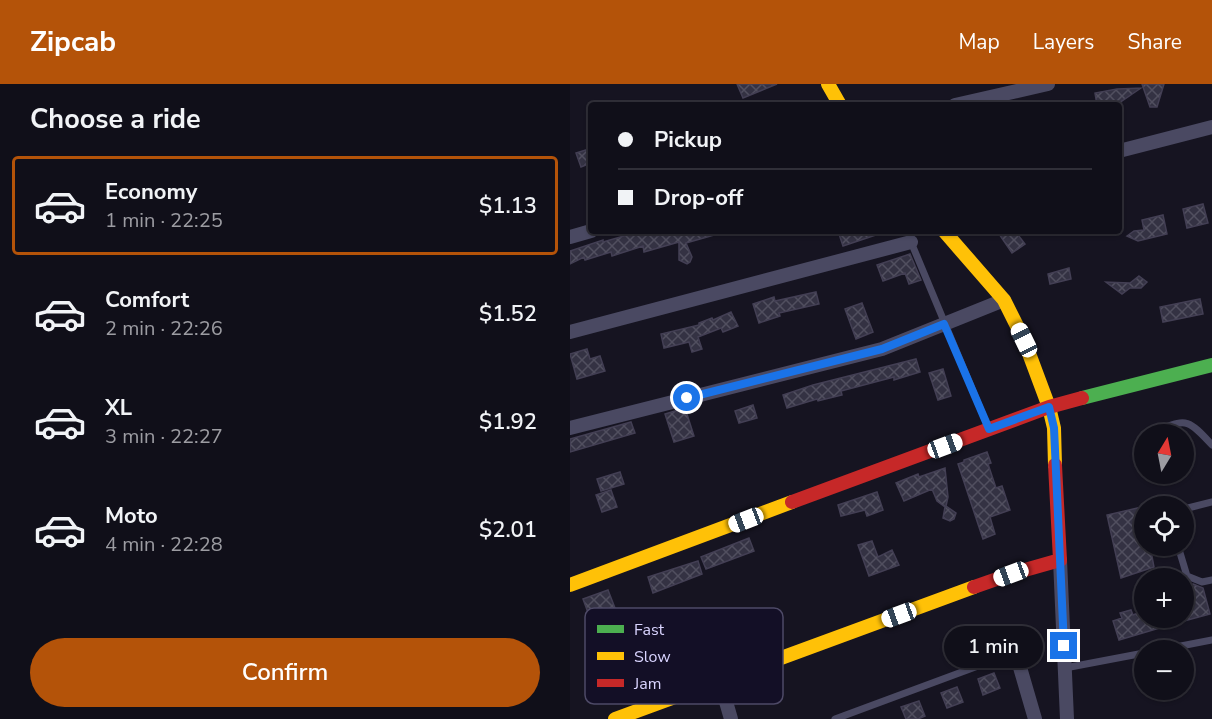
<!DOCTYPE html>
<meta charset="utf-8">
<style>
:root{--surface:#100f19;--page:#1e1d26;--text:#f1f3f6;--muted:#9c9ca2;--line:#302f38;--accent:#b45309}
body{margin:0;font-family:"Nunito Sans",sans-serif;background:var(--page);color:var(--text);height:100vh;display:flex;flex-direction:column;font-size:22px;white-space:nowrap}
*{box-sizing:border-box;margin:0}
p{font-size:20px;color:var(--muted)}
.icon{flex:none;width:33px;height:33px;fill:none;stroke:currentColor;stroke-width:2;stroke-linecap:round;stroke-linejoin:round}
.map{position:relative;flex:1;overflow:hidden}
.sheet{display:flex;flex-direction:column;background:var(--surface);width:570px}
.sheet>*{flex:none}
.top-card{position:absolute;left:18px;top:18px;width:534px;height:132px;border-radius:6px;box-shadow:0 2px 4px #0004,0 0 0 2px var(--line);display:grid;align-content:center;height:132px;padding:0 30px;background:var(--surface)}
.needle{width:39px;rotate:10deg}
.controls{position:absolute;left:564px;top:340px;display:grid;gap:12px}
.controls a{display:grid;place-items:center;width:60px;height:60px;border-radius:50%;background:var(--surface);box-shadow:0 2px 4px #0004,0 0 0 2px var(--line);font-size:30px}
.end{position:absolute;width:27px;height:27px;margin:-14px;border:8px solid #1a73e8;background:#fff;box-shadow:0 0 0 3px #fff}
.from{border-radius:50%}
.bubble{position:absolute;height:42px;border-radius:21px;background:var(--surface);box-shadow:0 2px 4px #0004,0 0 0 2px var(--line);font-size:20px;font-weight:600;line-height:42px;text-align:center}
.car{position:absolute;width:18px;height:36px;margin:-18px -9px;border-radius:8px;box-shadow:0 0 4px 2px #0007;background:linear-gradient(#fff 24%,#345 0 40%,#fff 0 76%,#345 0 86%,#fff 0)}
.top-card b{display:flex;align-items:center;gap:21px;height:57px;font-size:22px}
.top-card b+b{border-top:2px solid var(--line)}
.top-card i{width:15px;height:15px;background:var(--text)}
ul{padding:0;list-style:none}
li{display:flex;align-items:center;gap:18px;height:99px;margin:0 12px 9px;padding:0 18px;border:3px solid transparent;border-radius:6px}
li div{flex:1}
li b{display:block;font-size:22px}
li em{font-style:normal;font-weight:600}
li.active{border-color:var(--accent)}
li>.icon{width:54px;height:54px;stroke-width:1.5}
h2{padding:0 30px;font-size:27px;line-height:72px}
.button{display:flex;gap:12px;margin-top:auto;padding:12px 30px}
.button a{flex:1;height:69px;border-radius:36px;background:var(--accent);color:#fff;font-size:24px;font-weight:600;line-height:69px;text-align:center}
header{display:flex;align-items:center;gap:36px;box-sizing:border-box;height:84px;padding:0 30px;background:var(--accent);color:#fff}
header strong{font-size:28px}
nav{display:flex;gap:33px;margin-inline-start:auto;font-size:21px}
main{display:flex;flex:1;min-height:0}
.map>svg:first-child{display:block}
.building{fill:url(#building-cross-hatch);stroke:#433f54;stroke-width:1.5}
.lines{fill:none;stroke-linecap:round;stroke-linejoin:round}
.lane{stroke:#4a4962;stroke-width:7}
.street{stroke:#4a4962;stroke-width:14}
.fast{stroke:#4caf50;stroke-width:14}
.slow{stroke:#ffc107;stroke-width:14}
.jam{stroke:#c62828;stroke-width:14}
.route{stroke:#1a73e8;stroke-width:8}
.key{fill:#130f26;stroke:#4e4a67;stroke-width:1.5}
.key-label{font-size:16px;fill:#d9d4ff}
</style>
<header>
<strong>Zipcab</strong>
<nav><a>Map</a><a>Layers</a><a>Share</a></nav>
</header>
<main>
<section class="sheet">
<h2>Choose a ride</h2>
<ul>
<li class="active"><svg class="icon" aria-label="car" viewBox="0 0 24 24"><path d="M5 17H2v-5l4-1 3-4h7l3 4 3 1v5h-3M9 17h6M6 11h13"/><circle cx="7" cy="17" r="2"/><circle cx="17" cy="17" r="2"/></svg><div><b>Economy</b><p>1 min · 22:25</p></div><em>$1.13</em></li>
<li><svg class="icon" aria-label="car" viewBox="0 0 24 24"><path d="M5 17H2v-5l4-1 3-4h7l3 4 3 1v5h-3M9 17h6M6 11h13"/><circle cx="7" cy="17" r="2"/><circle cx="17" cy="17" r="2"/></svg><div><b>Comfort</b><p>2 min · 22:26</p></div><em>$1.52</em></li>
<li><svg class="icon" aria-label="car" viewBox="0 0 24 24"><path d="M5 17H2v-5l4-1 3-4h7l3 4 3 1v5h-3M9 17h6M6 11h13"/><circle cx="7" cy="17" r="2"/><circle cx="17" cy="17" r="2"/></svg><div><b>XL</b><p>3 min · 22:27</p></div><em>$1.92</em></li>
<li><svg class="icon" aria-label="car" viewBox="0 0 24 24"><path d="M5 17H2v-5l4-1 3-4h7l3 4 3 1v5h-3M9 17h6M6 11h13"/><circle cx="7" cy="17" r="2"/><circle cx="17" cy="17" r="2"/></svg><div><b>Moto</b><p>4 min · 22:28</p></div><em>$2.01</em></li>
</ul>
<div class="button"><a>Confirm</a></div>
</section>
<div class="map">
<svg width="642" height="635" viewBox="0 0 642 635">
<defs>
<pattern id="building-cross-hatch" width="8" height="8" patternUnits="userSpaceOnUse" patternTransform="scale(1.5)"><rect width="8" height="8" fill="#343243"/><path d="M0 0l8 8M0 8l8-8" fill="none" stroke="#514f5f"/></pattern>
</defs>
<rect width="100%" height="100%" fill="#161421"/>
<!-- building -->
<path class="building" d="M167 0H207L173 14Z
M572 0H594L587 23H580Z
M571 4 549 19 527 21 525 9 547 5Z
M19 65 21 79 11 83 6 69Z
M633 120 638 139 617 144 613 125Z
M593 131 597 150 568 157 557 152 564 147 574 146 572 136Z
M71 147H87L88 152 103 147H148V150L116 159 122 173 120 178 117 180 109 176V158L74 168 73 162 42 172 41 168 15 176 14 173 0 180V167L33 156V158Z
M268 147H312V149L273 162Z
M427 147H445L455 160 442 169Z
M340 170 351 196 339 200 335 189 313 197 307 181Z
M499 184 501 195 480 200 478 190Z
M569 192 577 198 571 204H560L552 210 536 198 560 199Z
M246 208 249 220 209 229 210 232 189 239 183 220 204 213 205 217Z
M630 215 633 230 593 238 590 223Z
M292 219 303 248 286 255 275 225Z
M161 228 168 242 153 248 151 244 128 253 132 265 122 268 119 258 94 264 91 250 129 241V239L142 234 143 236Z
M17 265 20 275 30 272 35 287 7 295 0 270Z
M346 275 350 288 324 296V293L271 307 272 311 248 317 247 315 217 324 213 311 243 301Z
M373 285 381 312 368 316 359 289Z
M183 321 187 334 169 339 165 327Z
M115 324 124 352 104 358 95 330Z
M61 338 65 349 0 368V355Z
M417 368 421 379 418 380 426 404 432 402 440 426 420 433 425 450 413 455 388 380 394 378V376Z
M375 384 378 413 376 422 386 429 384 435 380 437 373 434 375 423 367 417 362 405 334 417 326 399 348 390 349 393Z
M50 388 54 400 31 407 27 395Z
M41 406 47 423 32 428 26 411Z
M307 408 313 426 297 432 295 426 271 432 268 421Z
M572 423 574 436V462H580L584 483 551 494 537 431Z
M179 454 184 467 136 485 131 473Z
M302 457 308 473 322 466 329 481 299 492 288 461Z
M128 477 132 490 83 509 78 493Z
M623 500 633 504 640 530 614 537V503Z
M38 506 45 524 20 534 13 515Z
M561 526 563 531 573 527 574 534H610V538L549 556 543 537 552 534 550 529Z
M457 545 462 558 444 565 439 553Z
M424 589 430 604 413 611 408 595Z
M387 603 393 618 377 624 371 609Z
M349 617 355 632 348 635H336L331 623Z"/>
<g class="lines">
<!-- lane -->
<path class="lane" d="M341 158 418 343
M578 349C616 337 614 330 642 361
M614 425 642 418
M608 462 617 492 632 498 642 496
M585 567 642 556
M495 584 574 569
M265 635 435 572"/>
<!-- street -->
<path class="street" d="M385 21 478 0
M549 67 642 43
M0 153 21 147
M0 248 341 158
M0 344 312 265 434 216
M490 476 497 635
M435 572 449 580 465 635
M150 597 161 635"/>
<!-- fast -->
<path class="fast" d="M512 314 642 281"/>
<!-- slow -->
<path class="slow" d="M258 0 270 21
M374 147 434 216 454 256 479 323 484 344 485 381
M0 501 222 418
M45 635 404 503"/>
<!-- jam -->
<path class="jam" d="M222 418 479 323 512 314
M404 503 441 490 490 476 485 381"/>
</g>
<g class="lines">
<!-- route -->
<path class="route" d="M117 314 312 265 374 240 419 345 479 323 484 344 494 562"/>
</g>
<!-- legend -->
<rect x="15" y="524" width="198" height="96" rx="9" class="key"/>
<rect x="27" y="541" width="27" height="8" fill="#4caf50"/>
<rect x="27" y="568" width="27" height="8" fill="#ffc107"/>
<rect x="27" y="595" width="27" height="8" fill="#c62828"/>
<g class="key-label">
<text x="64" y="551">Fast</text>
<text x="64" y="578">Slow</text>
<text x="64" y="605">Jam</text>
</g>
</svg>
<div class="controls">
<a><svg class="needle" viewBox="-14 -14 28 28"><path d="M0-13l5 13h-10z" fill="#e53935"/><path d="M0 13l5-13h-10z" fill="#9c9ca2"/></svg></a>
<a><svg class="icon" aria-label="locate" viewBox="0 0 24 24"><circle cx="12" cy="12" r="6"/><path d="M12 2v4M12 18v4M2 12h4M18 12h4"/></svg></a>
<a>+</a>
<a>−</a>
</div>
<i class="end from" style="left:117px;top:314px"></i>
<i class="end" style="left:494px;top:562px"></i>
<div class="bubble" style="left:374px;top:542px;width:99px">1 min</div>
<i class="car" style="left:454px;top:256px;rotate:334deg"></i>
<i class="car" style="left:375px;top:362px;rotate:70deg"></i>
<i class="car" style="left:176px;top:436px;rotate:249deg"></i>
<i class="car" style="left:441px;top:490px;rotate:250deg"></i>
<i class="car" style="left:329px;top:531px;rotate:250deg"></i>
<div class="top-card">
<b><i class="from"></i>Pickup</b>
<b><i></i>Drop-off</b>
</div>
</div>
</main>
